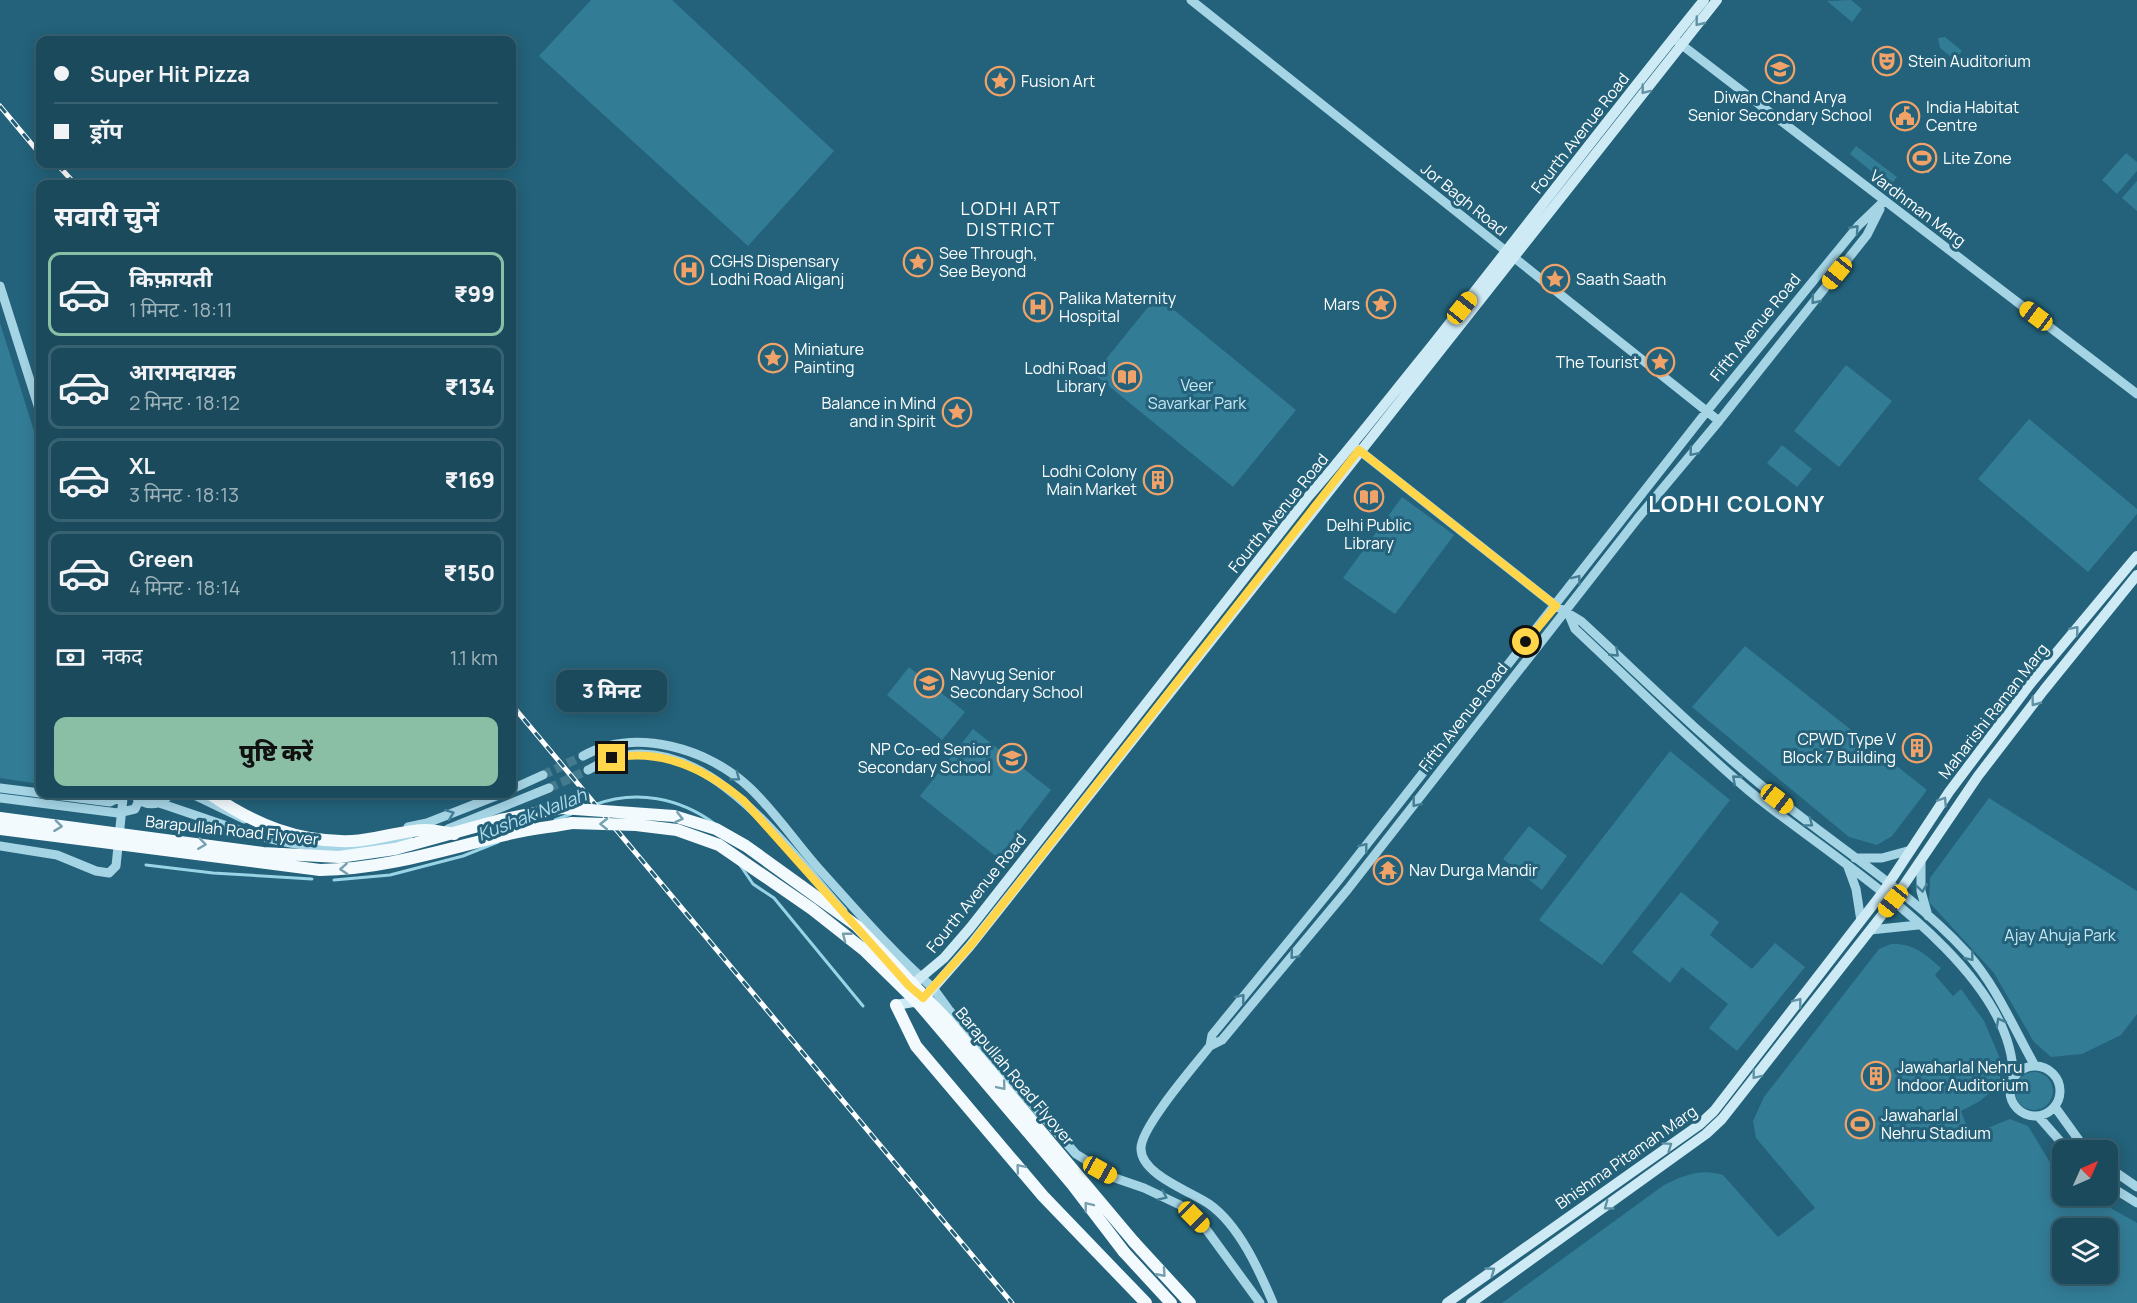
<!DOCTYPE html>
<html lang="hi">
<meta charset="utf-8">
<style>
:root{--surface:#1a4a5c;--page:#275465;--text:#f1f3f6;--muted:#9fb3bb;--line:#386272;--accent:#8abfa5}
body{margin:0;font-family:Manrope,"Noto Sans Devanagari",sans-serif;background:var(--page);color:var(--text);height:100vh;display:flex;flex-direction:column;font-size:22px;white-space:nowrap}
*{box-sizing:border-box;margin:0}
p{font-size:20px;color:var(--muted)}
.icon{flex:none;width:33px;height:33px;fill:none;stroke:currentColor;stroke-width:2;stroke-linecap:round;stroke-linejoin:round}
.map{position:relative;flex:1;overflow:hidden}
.side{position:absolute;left:36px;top:180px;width:480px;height:618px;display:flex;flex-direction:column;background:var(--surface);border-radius:12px;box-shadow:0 3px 15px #0003,0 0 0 2px var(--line)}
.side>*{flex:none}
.top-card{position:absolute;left:36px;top:36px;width:480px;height:132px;border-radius:12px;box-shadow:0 3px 15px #0003,0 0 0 2px var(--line);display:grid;align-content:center;height:132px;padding:0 18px;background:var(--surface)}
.needle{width:39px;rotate:45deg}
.controls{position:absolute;left:2052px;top:1140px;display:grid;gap:12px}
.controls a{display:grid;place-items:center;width:66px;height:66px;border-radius:12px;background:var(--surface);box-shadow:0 3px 15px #0003,0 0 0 2px var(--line);font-size:30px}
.end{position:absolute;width:27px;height:27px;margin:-14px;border:8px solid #ffd54a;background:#111;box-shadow:0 0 0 3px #111}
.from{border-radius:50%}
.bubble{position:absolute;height:42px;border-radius:12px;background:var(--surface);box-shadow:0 3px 15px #0003,0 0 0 2px var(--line);font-size:20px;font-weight:800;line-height:42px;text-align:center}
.car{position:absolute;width:18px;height:36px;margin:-18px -9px;border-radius:8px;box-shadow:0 0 4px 2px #0007;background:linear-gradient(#f5c518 24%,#345 0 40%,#f5c518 0 76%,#345 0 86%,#f5c518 0)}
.top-card b{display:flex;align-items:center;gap:21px;height:57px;font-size:22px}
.top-card b+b{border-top:2px solid var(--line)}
.top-card i{width:15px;height:15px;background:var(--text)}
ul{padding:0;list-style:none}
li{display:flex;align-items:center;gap:18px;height:84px;margin:0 12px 9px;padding:0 6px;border:3px solid var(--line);border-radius:12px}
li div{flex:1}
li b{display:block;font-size:22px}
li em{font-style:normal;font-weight:800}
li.on{border-color:var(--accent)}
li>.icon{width:54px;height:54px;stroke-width:1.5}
h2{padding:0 18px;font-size:27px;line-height:72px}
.pay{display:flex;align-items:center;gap:15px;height:66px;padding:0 18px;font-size:22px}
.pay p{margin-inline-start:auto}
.button{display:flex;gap:12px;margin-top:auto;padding:12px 18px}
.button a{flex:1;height:69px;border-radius:12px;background:var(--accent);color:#111;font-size:24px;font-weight:800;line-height:69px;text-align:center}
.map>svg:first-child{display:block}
.green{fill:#337c96;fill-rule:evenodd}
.water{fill:#6190a1;stroke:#99d3e6;stroke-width:1.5}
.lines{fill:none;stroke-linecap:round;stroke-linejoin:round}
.stream{stroke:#99d3e6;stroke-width:3}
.tertiary-tunnel{stroke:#447a8e;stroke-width:9;stroke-dasharray:9 4.5;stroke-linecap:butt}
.tertiary{stroke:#a5d4e5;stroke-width:9}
.secondary{stroke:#ceeaf4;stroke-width:10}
.trunk{stroke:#f2fafe;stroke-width:12}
.rail-casing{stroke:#fff;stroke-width:5}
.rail{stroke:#23627a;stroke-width:3;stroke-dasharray:9;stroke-linecap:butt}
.trunk-bridge{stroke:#f2fafe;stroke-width:12}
.oneway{stroke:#5f92a5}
.oneway2{stroke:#447e95}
.oneway3{stroke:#769faf}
.route{stroke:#ffd54a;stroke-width:8}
.labels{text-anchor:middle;stroke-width:6;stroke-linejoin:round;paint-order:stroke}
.poi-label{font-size:16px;fill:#fff;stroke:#23627a;text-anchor:start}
.street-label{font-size:16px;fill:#fff;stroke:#23627a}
.park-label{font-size:16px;fill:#c8e8f4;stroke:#23627a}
.neighbourhood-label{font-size:18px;letter-spacing:1.5px;fill:#fff;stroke:#23627a}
.water-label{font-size:18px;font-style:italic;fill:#b0dded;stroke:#23627a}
.district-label{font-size:22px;font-weight:bold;letter-spacing:1.5px;fill:#fff;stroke:#23627a}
</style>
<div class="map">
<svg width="2137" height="1303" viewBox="0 0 2137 1303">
<rect width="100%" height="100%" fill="#23627a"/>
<!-- green -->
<path class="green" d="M591 0H672L834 151 748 246 539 56Z
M1851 0 1862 9 1852 22 1827 1Z
M1945 37 1962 51 1955 60 1940 48 1938 38Z
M1856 146 1897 177 1890 186 1850 154Z
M2126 153 2137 162V171L2117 194 2102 180Z
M2137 181V211L2122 198Z
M1157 296 1296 410 1233 487 1094 374Z
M0 323 40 450V784L0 778Z
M1846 365 1892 401 1839 467 1794 431Z
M2029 419 2137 509V514L2088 572 1978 479Z
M1782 445 1812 469 1797 487 1767 463Z
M1402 497 1454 535 1395 614 1343 578Z
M1745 646 1927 790 1892 836 1877 845 1849 837 1692 707Z
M909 667 965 712 942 740 887 695Z
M650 686 669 700 658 713 640 699Z
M973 729 1051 790 998 858 920 796Z
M1670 751 1730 800 1602 965 1539 920Z
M1989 798 2137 891V1014L2121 1035 2082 1054 2051 1057 2034 1042 1994 973 1929 902 1930 878Z
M1529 826 1567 856 1542 890 1503 859Z
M1681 892 1719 922 1710 935 1752 969 1775 943 1805 967 1737 1051 1709 1028 1728 1004 1682 967 1670 983 1632 952Z
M1891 944C1914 943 1925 954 1941 968L1935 975 1953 996 1961 989 1984 1021 2001 1061 2000 1084 1980 1101 1961 1111 1970 1135 2010 1119 2028 1126 2051 1164 2062 1173V1196H2090L2137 1223V1303H1502L1664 1185C1684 1175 1701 1168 1723 1175L1778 1237 1815 1208 1756 1138 1753 1121 1764 1097 1879 949ZM2062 1228H2108V1274H2062Z
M2015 1091a19 19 0 1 1 38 0a19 19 0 1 1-38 0Z"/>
<!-- water -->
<path class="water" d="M1916 145 1936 161 1928 172 1908 155Z"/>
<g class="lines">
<!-- stream -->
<path class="stream" d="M594 805C636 789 680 798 715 824
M555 820 571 814
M146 865 213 873 312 879
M740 865 753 884 774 898 863 1006
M334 880 390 875 463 856 498 842"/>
<!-- tertiary-tunnel -->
<path class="tertiary-tunnel" d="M543 775 583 756
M549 788 588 770"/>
<!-- tertiary -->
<path class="tertiary" d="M1191 0 1719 421
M1678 42 2137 394
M0 286 40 412
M1355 447 1556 606 1581 621C1646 681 1708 743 1777 798 1839 848 1914 895 1967 953 1997 987 2013 1027 2035 1066
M1570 617 1575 629C1633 683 1688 739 1748 790 1827 856 2016 965 2013 1078
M583 756C635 727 709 748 751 789 776 813 796 843 819 869 856 910 892 952 933 988L949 1010 1076 1154 1115 1178 1144 1188 1180 1205 1206 1229 1260 1303
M588 770C596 766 605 760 613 758 707 730 790 852 843 911
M0 788 40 793
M512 789 543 775
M47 794 110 802 126 794
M133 794C144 807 159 807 170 794
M192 794 244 819
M0 798 118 813 135 809 139 800
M159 803C206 818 255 839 304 845 340 849 374 846 409 840
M408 827 427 823 501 794
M448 829 549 788
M0 846 57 855 96 871 109 873 116 866 123 798
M1855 858H1882L1911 850
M1921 860V891L1928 916
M1848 867 1856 889 1861 921
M1870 930 1918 925
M1210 1046 1222 1040 1348 889 1638 518 1719 421 1867 235 1880 209
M2010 1091a25 25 0 1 1 50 0a25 25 0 1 1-50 0Z
M2055 1107 2086 1150
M2038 1116 2068 1150
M2108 1167 2137 1187
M2108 1185 2137 1203
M1273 1303C1259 1270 1239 1225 1209 1204 1190 1191 1140 1174 1141 1148 1141 1127 1195 1065 1210 1046L1212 1035 1338 881 1707 411 1858 226 1884 201"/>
<!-- secondary -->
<path class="secondary" d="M907 989 944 958 970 928 1308 497C1349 450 1387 401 1426 353 1519 236 1610 116 1704 0
M896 1005 919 1001 928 994 970 946 1717 0
M1447 1303 1699 1125 1714 1111 1883 892 1949 792 2031 683 2137 556
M1471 1303 1706 1134 1722 1119 1893 901 1978 776 2044 690 2137 575"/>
<!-- trunk -->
<path class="trunk" d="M0 818 263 853 339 857 395 849 500 820 561 808
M0 829 320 870C386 869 446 849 509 834 530 829 551 827 572 823
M896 1005 916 1046 1043 1196 1146 1303
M1134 1242 1190 1303
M1124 1252 1171 1303"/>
<!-- rail casing -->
<g class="rail-casing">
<path id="rail" d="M0 106 40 154
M57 164 75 184
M512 705 1012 1303"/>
</g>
<!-- rail -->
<use href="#rail" class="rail"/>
<!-- trunk-bridge -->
<path class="trunk-bridge" d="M210 794C254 824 298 843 352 841 377 840 402 830 426 830 435 830 445 833 454 834
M561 808 674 816 716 829 746 846 857 926 947 1020 1134 1242
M572 823 636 825 677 830 719 845 812 909 864 950 920 1005 1072 1184 1124 1252"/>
</g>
<!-- one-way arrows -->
<defs><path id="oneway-chevron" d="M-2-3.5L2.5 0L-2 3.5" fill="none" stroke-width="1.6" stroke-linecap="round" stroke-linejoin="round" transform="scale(1.5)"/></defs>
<g class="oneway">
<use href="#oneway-chevron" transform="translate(1699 22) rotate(129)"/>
<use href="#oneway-chevron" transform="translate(1645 90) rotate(128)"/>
<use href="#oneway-chevron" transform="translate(2075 630) rotate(-50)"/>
<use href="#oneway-chevron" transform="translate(2035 702) rotate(127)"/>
<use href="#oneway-chevron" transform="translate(1943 801) rotate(-57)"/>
<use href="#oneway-chevron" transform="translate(1798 1002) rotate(-52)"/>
<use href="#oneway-chevron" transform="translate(1756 1075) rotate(128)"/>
<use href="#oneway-chevron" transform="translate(1668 1146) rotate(-35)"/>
<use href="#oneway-chevron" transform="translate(1608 1206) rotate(144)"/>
<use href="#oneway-chevron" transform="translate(1491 1271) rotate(-36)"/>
</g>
<g class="oneway2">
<use href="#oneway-chevron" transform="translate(1855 229) rotate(-48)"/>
<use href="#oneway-chevron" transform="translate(1815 300) rotate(129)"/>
<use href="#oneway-chevron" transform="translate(1693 452) rotate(130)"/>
<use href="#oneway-chevron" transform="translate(1577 579) rotate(-52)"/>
<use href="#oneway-chevron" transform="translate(1615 653) rotate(43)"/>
<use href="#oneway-chevron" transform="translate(736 777) rotate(37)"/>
<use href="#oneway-chevron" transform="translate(1736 779) rotate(-139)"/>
<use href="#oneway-chevron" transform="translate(1416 803) rotate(128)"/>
<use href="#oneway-chevron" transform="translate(450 814) rotate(-21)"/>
<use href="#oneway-chevron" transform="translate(1809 823) rotate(37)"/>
<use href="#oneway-chevron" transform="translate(1364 847) rotate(-52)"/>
<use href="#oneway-chevron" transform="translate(1922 888) rotate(82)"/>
<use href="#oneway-chevron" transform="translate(1294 955) rotate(130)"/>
<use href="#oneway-chevron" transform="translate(1970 957) rotate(51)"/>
<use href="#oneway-chevron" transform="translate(1241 998) rotate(-51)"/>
<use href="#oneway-chevron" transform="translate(2000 1022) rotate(-119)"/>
<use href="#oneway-chevron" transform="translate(1163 1196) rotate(25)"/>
</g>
<g class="oneway3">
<use href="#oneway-chevron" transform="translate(679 818) rotate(14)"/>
<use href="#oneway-chevron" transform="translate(604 824) rotate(-179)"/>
<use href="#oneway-chevron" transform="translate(58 826) rotate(7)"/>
<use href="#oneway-chevron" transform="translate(202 844) rotate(8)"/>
<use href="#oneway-chevron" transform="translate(344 869) rotate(176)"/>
<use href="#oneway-chevron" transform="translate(846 936) rotate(-142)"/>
<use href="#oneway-chevron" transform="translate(1002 1086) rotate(50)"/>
<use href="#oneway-chevron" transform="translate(1020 1168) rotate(-130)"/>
<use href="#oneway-chevron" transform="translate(1088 1206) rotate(-128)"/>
<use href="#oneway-chevron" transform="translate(1162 1273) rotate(48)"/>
</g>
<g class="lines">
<!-- route -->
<path class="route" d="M612 758C662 748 705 769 743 800L909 986 923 998 970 946 1359 450 1556 606 1526 642"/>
</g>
<!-- icons -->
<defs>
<g id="theatre-ring" transform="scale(1.5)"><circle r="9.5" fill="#23627a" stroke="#f0a268" stroke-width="1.5"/><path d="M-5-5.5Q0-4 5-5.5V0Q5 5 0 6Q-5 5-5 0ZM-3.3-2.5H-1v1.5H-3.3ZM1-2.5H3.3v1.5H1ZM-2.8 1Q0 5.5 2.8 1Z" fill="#f0a268"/></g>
<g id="school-ring" transform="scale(1.5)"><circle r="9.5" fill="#23627a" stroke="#f0a268" stroke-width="1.5"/><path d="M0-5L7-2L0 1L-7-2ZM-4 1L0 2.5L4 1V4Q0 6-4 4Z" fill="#f0a268"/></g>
<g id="sight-ring" transform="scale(1.5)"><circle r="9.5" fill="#23627a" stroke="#f0a268" stroke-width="1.5"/><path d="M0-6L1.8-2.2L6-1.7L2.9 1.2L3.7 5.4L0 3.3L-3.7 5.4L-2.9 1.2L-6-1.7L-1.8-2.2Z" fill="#f0a268"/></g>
<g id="civic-ring" transform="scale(1.5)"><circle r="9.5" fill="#23627a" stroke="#f0a268" stroke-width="1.5"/><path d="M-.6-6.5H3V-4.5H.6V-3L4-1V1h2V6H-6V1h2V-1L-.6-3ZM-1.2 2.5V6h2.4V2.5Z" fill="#f0a268"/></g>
<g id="stadium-ring" transform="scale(1.5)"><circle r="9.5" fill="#23627a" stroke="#f0a268" stroke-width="1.5"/><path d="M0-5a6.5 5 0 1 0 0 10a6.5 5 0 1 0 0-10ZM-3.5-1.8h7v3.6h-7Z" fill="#f0a268"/></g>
<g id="hospital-ring" transform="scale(1.5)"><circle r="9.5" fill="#23627a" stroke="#f0a268" stroke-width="1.5"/><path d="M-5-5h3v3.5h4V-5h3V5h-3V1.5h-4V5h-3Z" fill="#f0a268"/></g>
<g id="library-ring" transform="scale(1.5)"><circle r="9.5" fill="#23627a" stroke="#f0a268" stroke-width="1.5"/><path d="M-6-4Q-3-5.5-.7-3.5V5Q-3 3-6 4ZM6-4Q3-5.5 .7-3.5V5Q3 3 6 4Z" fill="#f0a268"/></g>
<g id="building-ring" transform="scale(1.5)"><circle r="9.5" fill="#23627a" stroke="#f0a268" stroke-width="1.5"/><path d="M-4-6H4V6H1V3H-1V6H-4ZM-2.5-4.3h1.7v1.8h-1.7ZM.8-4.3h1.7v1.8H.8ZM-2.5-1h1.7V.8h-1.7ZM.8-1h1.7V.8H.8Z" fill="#f0a268"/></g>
<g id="temple-ring" transform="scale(1.5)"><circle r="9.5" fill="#23627a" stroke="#f0a268" stroke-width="1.5"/><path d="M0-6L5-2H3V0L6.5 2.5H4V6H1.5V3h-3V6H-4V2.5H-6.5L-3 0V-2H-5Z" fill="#f0a268"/></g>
</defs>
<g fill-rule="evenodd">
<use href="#theatre-ring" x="1887" y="61"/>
<use href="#school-ring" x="1780" y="69"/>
<use href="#sight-ring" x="1000" y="81"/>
<use href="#civic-ring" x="1905" y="116"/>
<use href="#stadium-ring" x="1922" y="158"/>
<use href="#sight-ring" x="918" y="262"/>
<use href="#hospital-ring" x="689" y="270"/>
<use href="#sight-ring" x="1555" y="279"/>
<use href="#sight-ring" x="1381" y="304"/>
<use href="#hospital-ring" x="1038" y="307"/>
<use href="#sight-ring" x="773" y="358"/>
<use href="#sight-ring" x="1660" y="362"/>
<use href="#library-ring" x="1127" y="377"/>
<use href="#sight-ring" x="957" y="412"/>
<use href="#building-ring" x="1158" y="480"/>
<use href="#library-ring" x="1369" y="497"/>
<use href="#school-ring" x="929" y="683"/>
<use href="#building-ring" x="1917" y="748"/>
<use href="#school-ring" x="1012" y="758"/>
<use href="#temple-ring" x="1388" y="870"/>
<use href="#building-ring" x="1876" y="1076"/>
<use href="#stadium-ring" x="1860" y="1124"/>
</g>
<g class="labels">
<!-- poi labels -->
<g class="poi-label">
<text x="1908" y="67">Stein Auditorium</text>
<text x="1021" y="87">Fusion Art</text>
<text x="1780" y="103" text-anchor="middle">Diwan Chand Arya<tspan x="1780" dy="18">Senior Secondary School</tspan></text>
<text x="1926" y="113">India Habitat<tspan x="1926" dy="18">Centre</tspan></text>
<text x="1943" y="164">Lite Zone</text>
<text x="939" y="259">See Through,<tspan x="939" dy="18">See Beyond</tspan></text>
<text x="710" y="267">CGHS Dispensary<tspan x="710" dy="18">Lodhi Road Aliganj</tspan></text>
<text x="1576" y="285">Saath Saath</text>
<text x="1059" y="304">Palika Maternity<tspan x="1059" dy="18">Hospital</tspan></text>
<text x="1360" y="310" text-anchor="end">Mars</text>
<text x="794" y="355">Miniature<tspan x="794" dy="18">Painting</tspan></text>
<text x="1639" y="368" text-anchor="end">The Tourist</text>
<text x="1106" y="374" text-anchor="end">Lodhi Road<tspan x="1106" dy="18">Library</tspan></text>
<text x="936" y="409" text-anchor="end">Balance in Mind<tspan x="936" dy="18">and in Spirit</tspan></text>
<text x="1137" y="477" text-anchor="end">Lodhi Colony<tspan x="1137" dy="18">Main Market</tspan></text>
<text x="1369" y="531" text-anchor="middle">Delhi Public<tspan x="1369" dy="18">Library</tspan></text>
<text x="950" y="680">Navyug Senior<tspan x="950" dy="18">Secondary School</tspan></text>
<text x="1896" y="745" text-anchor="end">CPWD Type V<tspan x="1896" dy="18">Block 7 Building</tspan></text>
<text x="991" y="755" text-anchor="end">NP Co-ed Senior<tspan x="991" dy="18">Secondary School</tspan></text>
<text x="1409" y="876">Nav Durga Mandir</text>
<text x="1897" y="1073">Jawaharlal Nehru<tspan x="1897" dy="18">Indoor Auditorium</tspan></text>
<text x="1881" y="1121">Jawaharlal<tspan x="1881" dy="18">Nehru Stadium</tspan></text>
</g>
<!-- street labels -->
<g class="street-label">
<text transform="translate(1580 133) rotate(-52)" y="6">Fourth Avenue Road</text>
<text transform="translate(1464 199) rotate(39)" y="6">Jor Bagh Road</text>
<text transform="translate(1918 208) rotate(37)" y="6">Vardhman Marg</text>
<text transform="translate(1755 327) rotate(-51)" y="6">Fifth Avenue Road</text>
<text transform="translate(1278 513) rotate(-51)" y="6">Fourth Avenue Road</text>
<text transform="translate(1993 711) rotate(-52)" y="6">Maharishi Raman Marg</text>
<text transform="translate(1463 717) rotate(-52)" y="6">Fifth Avenue Road</text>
<text transform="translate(232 830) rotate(6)" y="6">Barapullah Road Flyover</text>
<text transform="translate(976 893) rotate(-51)" y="6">Fourth Avenue Road</text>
<text transform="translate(1015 1076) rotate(50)" y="6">Barapullah Road Flyover</text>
<text transform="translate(1626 1157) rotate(-35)" y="6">Bhishma Pitamah Marg</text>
</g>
<!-- park labels -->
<g class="park-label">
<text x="1197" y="391">Veer<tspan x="1197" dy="18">Savarkar Park</tspan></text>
<text x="2060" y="941">Ajay Ahuja Park</text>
</g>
<!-- neighbourhood labels -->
<g class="neighbourhood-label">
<text x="1011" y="215">LODHI ART<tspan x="1011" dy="21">DISTRICT</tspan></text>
</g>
<!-- water labels -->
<g class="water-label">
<text transform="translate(532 815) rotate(-21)" y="6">Kushak Nallah</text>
</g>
<!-- district labels -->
<g class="district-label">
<text x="1737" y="512">LODHI COLONY</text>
</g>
</g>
</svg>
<div class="controls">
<a><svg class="needle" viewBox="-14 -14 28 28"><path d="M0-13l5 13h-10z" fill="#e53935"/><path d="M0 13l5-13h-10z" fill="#9fb3bb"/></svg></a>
<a><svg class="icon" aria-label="layers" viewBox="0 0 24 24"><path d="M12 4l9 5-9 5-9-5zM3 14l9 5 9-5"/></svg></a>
</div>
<i class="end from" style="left:1526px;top:642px"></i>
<i class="end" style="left:612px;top:758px"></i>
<div class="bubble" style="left:556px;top:670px;width:111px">3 मिनट</div>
<i class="car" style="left:1837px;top:273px;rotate:219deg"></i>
<i class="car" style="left:1462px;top:308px;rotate:39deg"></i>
<i class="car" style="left:2036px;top:316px;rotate:307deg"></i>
<i class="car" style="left:1777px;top:799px;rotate:128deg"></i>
<i class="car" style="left:1893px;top:901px;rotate:219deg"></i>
<i class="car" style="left:1100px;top:1170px;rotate:119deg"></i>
<i class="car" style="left:1194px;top:1217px;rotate:135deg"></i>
<div class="top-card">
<b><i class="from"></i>Super Hit Pizza</b>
<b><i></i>ड्रॉप</b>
</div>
<section class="side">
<h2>सवारी चुनें</h2>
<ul>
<li class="on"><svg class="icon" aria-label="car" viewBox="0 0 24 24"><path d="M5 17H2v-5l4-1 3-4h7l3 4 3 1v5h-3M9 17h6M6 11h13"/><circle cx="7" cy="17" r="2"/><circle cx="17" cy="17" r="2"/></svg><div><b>किफ़ायती</b><p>1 मिनट · 18:11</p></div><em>₹99</em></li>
<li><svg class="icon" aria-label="car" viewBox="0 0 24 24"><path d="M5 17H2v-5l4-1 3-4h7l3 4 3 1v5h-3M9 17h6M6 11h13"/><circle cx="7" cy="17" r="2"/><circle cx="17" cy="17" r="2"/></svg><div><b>आरामदायक</b><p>2 मिनट · 18:12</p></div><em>₹134</em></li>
<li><svg class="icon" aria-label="car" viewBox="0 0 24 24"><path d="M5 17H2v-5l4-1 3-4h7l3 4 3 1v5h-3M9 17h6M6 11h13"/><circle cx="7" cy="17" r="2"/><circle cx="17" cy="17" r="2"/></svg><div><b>XL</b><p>3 मिनट · 18:13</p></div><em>₹169</em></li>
<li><svg class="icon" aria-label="car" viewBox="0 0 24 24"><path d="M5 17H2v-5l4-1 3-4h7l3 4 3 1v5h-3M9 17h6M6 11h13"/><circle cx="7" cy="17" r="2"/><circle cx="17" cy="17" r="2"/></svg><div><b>Green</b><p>4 मिनट · 18:14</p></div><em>₹150</em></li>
</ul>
<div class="pay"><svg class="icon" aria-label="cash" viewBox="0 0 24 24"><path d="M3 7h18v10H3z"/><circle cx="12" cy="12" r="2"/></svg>नकद<p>1.1 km</p></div>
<div class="button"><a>पुष्टि करें</a></div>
</section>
</div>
